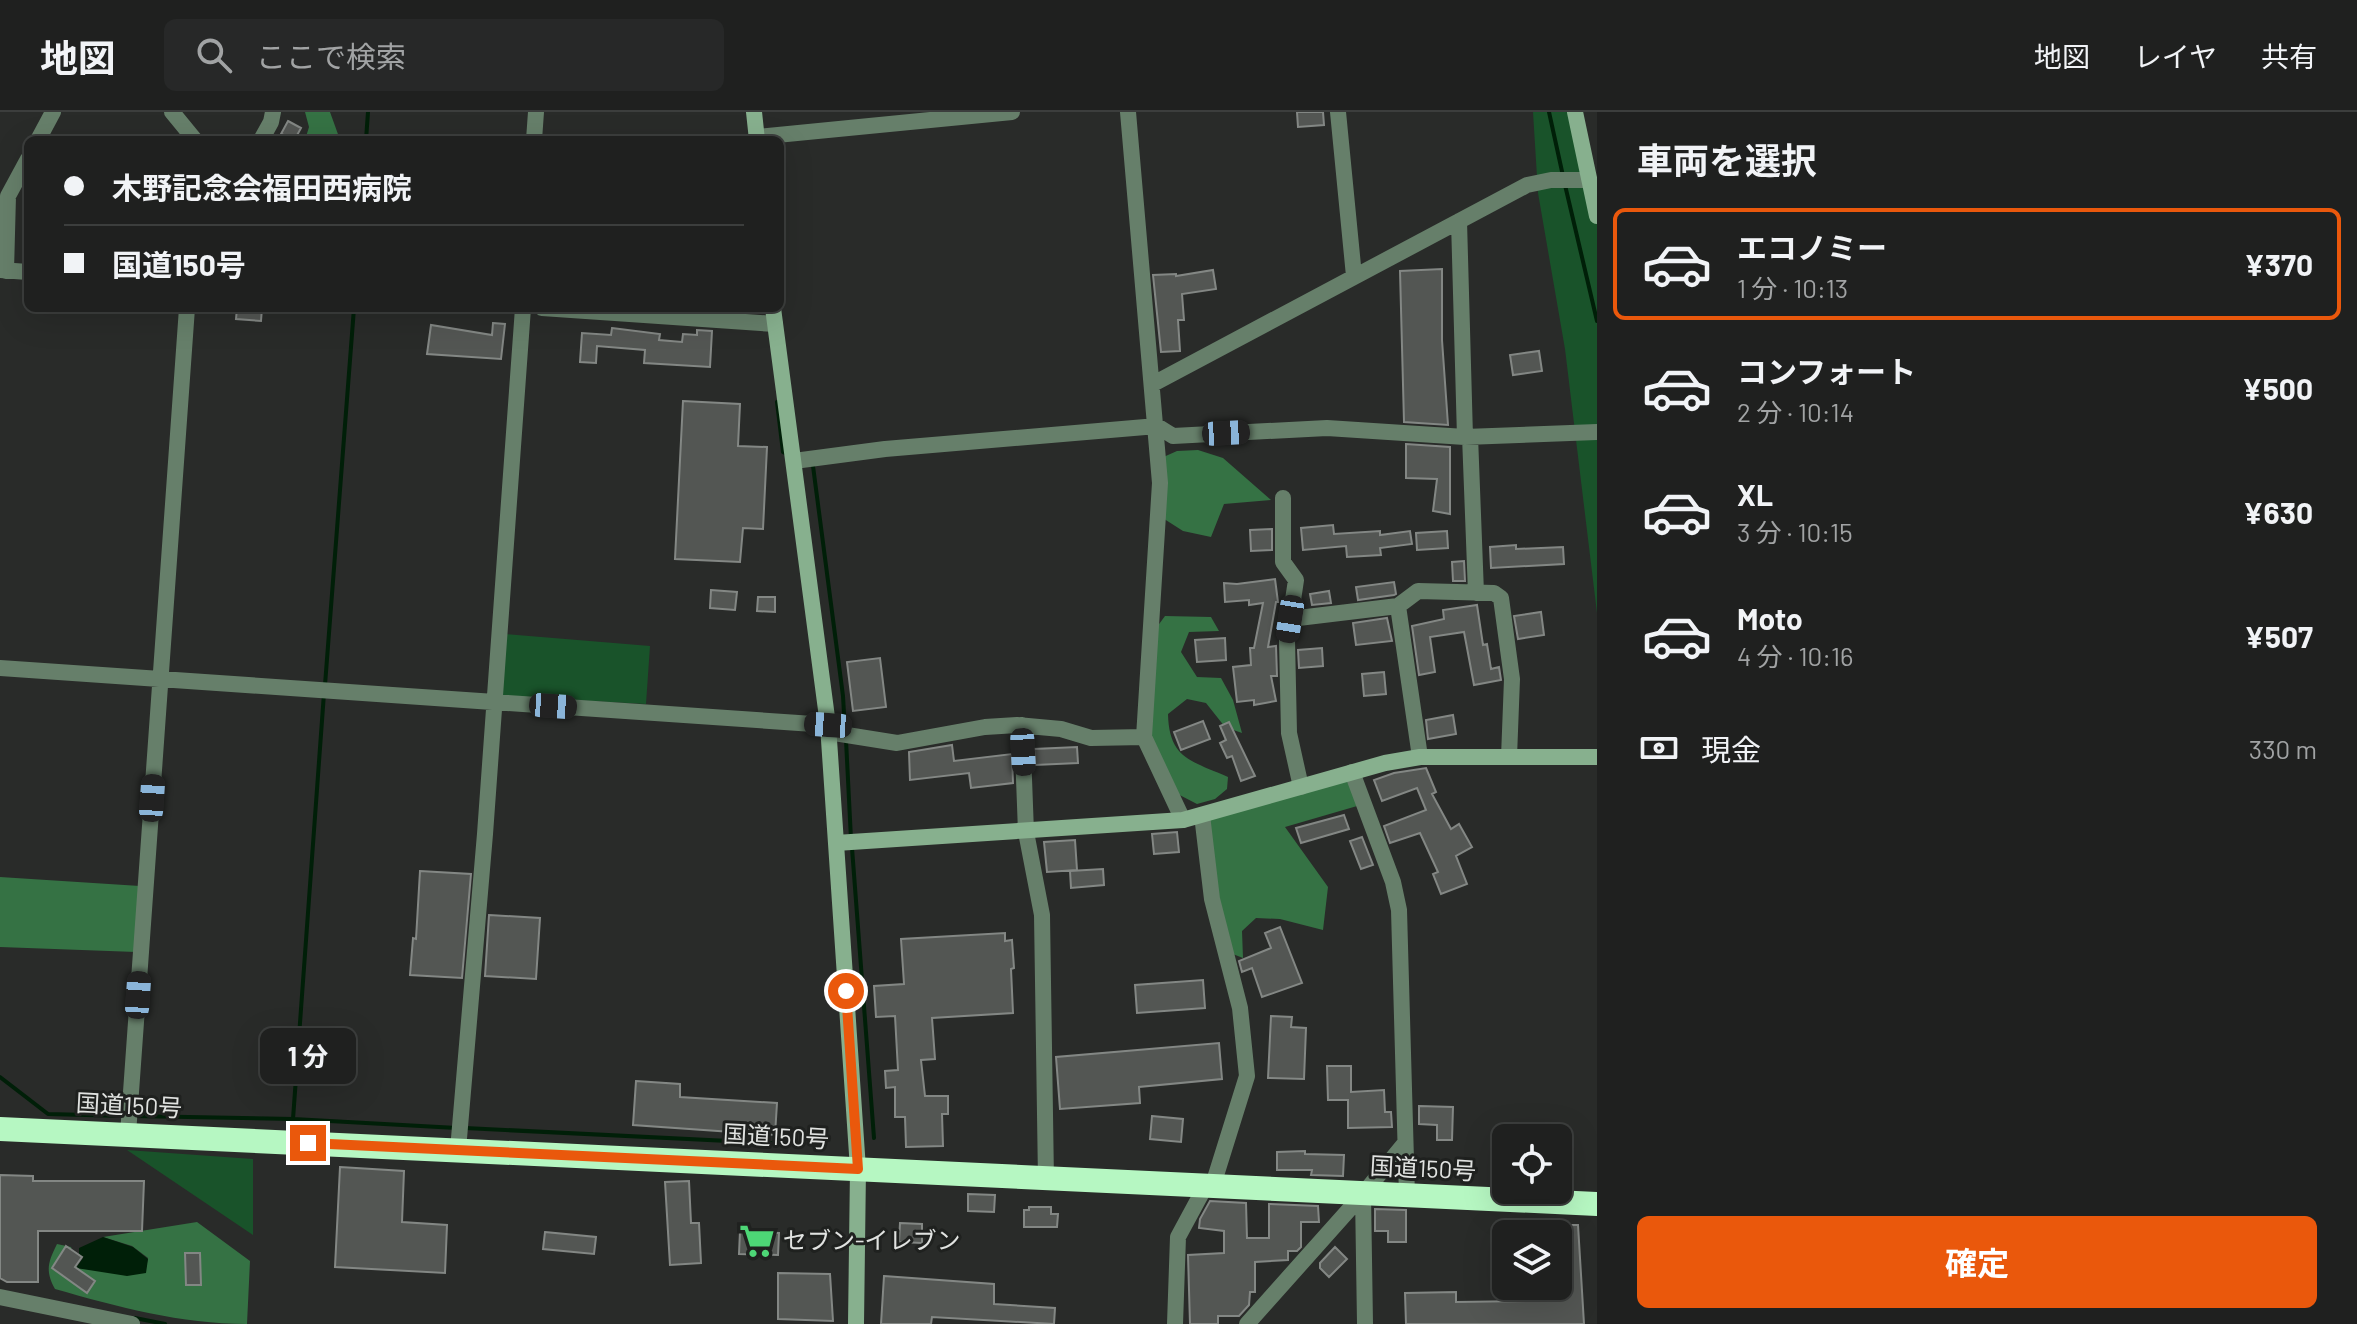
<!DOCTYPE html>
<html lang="ja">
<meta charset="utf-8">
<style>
:root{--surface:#1f201f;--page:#272828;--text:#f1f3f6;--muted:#a1a3a4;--line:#3c3e3d;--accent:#ea580c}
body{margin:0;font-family:Barlow,"Noto Sans JP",sans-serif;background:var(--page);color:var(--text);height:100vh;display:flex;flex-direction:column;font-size:30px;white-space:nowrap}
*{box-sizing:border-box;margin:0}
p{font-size:26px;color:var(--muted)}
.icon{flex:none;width:44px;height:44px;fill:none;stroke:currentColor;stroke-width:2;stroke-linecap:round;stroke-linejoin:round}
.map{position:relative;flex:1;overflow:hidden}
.panel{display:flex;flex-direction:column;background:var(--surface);width:760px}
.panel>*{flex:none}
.guide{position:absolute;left:24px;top:24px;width:760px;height:176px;border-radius:12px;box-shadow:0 8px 32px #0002,0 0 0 2px var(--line);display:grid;align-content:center;height:176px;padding:0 40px;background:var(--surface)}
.tools{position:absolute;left:1492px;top:1012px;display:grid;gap:16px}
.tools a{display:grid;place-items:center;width:80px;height:80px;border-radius:12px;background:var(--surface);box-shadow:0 8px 32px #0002,0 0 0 2px var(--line);font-size:40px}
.end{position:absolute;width:36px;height:36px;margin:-18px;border:10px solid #ea580c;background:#fff;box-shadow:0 0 0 4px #fff}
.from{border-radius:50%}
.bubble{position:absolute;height:56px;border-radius:12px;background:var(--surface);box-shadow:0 8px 32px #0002,0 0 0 2px var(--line);font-size:26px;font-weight:700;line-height:56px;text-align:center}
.car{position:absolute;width:24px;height:48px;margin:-24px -12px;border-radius:10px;box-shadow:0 0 6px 2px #0007;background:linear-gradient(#222 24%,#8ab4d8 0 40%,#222 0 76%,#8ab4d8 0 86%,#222 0)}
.guide b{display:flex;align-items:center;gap:28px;height:76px;font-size:30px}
.guide b+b{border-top:2px solid var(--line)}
.guide i{width:20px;height:20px;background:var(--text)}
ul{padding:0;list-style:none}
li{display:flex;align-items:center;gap:24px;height:112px;margin:0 16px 12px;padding:0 24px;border:4px solid transparent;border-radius:12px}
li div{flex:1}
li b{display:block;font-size:30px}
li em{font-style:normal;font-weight:700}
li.current{border-color:var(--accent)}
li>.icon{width:72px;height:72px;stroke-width:1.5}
h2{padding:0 40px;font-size:36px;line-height:96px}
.pay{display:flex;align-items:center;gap:20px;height:88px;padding:0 40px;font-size:30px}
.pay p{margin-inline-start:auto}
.action{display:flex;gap:16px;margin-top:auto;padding:16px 40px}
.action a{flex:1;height:92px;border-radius:12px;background:var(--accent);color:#fff;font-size:32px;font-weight:700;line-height:92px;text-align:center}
header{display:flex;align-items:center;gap:48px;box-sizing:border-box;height:112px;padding:0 40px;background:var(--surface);border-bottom:2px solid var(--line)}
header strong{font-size:38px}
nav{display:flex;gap:44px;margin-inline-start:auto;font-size:28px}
.search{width:560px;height:72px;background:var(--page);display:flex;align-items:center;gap:20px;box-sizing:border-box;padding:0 28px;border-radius:12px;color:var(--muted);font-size:30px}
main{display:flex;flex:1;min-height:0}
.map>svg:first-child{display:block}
.green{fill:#19532a}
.forest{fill:#357244}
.water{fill:#001f08}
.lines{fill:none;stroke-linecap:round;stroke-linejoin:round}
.stream{stroke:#001f08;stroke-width:4}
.building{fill:#535653;stroke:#838784;stroke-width:2}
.street{stroke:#667f6a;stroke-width:16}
.secondary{stroke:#87b08e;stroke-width:16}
.highway{stroke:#b6f7c2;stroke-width:24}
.route{stroke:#ea580c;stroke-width:10}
.labels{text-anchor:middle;stroke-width:6;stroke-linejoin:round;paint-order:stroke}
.street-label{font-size:24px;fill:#e1e3e1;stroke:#1f211f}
.poi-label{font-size:24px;fill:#e1e3e1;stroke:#1f211f;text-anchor:start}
</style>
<header>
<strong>地図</strong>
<div class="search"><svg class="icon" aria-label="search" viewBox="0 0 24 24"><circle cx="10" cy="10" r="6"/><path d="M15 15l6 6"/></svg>ここで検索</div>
<nav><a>地図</a><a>レイヤ</a><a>共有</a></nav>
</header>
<main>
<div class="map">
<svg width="1597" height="1212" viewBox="0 0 1597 1212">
<rect width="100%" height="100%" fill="#292b29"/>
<!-- green -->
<path class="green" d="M1533 0H1577L1597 104V501L1565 237 1538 81Z
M505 522 650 534 646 592 501 584Z
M127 1038 253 1047V1123Z"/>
<!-- forest -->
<path class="forest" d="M305 0H330L339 25 337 28H305L309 15Z
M1198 338 1223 346 1271 388 1224 392 1211 425 1183 419 1158 403 1159 347 1177 339Z
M1165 504 1211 505 1219 519 1189 520 1181 540 1197 565 1221 566 1233 588 1242 621 1225 615 1206 591 1187 587 1168 602C1169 647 1192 649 1228 665L1227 677 1215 687 1197 692 1166 676 1144 625 1151 523Z
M1352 660 1364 692 1285 715 1328 775 1323 818 1280 807 1256 806 1242 819 1243 846 1225 839 1208 701Z
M0 765 140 774 136 840 0 835Z
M197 1110 250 1149 247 1212C181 1212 118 1195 55 1177 45 1159 48 1150 57 1132L71 1135 77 1156 145 1161 148 1146 132 1134 103 1125Z"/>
<!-- water -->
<path class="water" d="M103 1125 133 1135 148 1147 146 1161 127 1164 76 1156 83 1146 79 1142V1136Z"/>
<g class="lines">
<!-- stream -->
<path class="stream" d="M1549 0 1563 64
M366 28 368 0
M1565 73 1597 209
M777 290 783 340 787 342
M809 352 813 354 843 584 845 619
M325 573 354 196
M846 628 851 727
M852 736 874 1026
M0 965 48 1002 125 1004
M134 1004 293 1007 457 1016
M293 1007 324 581
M465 1016 789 1032
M135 1206 165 1212"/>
</g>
<!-- building -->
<path class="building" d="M1297 0H1323L1324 13 1298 15Z
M288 9 301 16 295 27 281 22Z
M1442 157V228L1448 313 1404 310 1400 159Z
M1213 158 1216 177 1182 182 1184 208H1178L1180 239 1161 240 1153 163 1176 162V164Z
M237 196H262L261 209 236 207Z
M493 211 505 212 501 247 427 242 431 213 492 223Z
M612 216 660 222 659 228 682 230 683 222 697 223V218L712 219 710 255 644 251 645 238 597 234 596 251 580 250 582 221 611 223Z
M1539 239 1542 259 1513 263 1510 243Z
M683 289 740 292 738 334 767 335 763 417 743 416 740 450 675 447Z
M1406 332 1450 335V402L1433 399 1437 367 1406 366Z
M1333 413 1334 422 1380 419V423L1410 419 1412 432 1380 436 1381 443 1347 445 1346 434 1303 438 1301 416Z
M1272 417V438L1251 439 1250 418Z
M1447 419 1448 436 1417 438 1416 421Z
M1516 433V437L1563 435 1564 452 1491 456 1490 435Z
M1464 449 1465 469H1453L1452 450Z
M1275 467 1278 490H1276L1268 535 1276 534 1277 564H1271L1276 589 1254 593V588L1237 590 1233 555 1251 553 1250 536H1254L1263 491 1249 493V488L1225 490 1224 471 1237 472Z
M1394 470 1396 482 1394 483 1358 488 1356 475Z
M711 478 737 480 735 498 710 496Z
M1329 479 1331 491 1312 493 1310 482Z
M758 485H775V500L757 499Z
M1477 493 1483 533 1487 532 1491 557 1499 555 1501 568 1474 573 1464 520 1430 525 1435 560 1419 563 1412 514 1444 507 1443 498Z
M1541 500 1544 523 1518 527 1514 504Z
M1387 506 1392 529 1356 533 1353 511Z
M1225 526 1226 548 1197 550 1195 528Z
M1322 536 1323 554 1299 556 1298 538Z
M880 546 886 595 853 599 847 550Z
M1384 560 1386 582 1364 584 1362 562Z
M1453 603 1456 622 1428 627 1426 608Z
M1203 609 1210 627 1181 638 1174 620Z
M1229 610 1255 664 1241 669 1232 644 1227 646 1220 631 1226 628 1220 614Z
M952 633 954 649 1012 642 1013 671 971 676 969 661 910 668 909 640Z
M1077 635 1078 651 1035 653 1034 637Z
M1426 656 1436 680 1432 682 1451 717 1459 712 1472 735 1456 744 1467 772 1441 782 1433 762 1438 760 1420 721 1390 731 1384 714 1426 698 1417 676 1382 689 1374 668 1394 661Z
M1344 703 1349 717 1301 731 1296 716Z
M1177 720 1179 740 1154 742 1152 722Z
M1362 725 1373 753 1361 757 1350 729Z
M1075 728 1077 758 1047 760 1044 730Z
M1103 757 1104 773 1071 776 1070 759Z
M420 759 471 762 462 866 410 863 413 826 416 827Z
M489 803 540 806 536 867 485 864Z
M1280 815 1302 871 1262 885 1252 856 1242 860 1239 849 1271 836 1265 821Z
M1005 821V829L1012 828 1014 856 1011 857 1013 901 932 906 935 947 921 948 925 984H948V1002H942L943 1034 906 1035 905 1005H895V975L886 976 885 959 898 958 895 904 876 905 874 874 904 872 901 827Z
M1203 868 1205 896 1137 901 1135 873Z
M1271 904 1292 905 1291 915 1306 916 1304 967 1268 966Z
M1219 931 1222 967 1139 975 1140 991 1060 997 1056 945Z
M1327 954H1351V980L1384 978 1385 1000H1391L1392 1015 1348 1016V988H1328Z
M636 969 680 972V985L777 991 775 1023 633 1013Z
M1419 994 1453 995 1452 1028H1437V1013L1419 1012Z
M1152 1004 1183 1007 1181 1030 1150 1027Z
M1305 1039V1042L1344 1043 1343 1064 1311 1063 1312 1058H1277V1040Z
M340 1055 404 1059 402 1110 447 1113 445 1161 335 1155Z
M0 1063 33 1064V1069H144L142 1119H38V1170H7L0 1166Z
M689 1069 691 1111H699L701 1151 670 1153 665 1070Z
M968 1082 995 1083 994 1100 968 1099Z
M1210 1089 1246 1091 1247 1126H1269V1092L1318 1094 1319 1110H1301V1135L1297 1139H1288V1148L1255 1150V1180H1250L1249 1193 1239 1204H1218V1212H1190L1188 1143 1224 1141V1119L1199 1116 1200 1107Z
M1029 1095H1051V1102H1058L1057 1115H1024V1098H1029Z
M1375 1097 1406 1098V1130H1388V1119H1375Z
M900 1111 922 1112V1131L899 1130Z
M1558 1113H1578L1584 1212H1406L1405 1181 1456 1180V1190L1532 1189V1176L1558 1175Z
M740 1119 779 1121 778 1143 739 1142Z
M545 1120 596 1125 594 1142 543 1137Z
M66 1134 82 1145 75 1155 95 1169 87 1181 52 1156Z
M1335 1135 1347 1147 1329 1165 1320 1156V1151Z
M185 1141H200L201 1173H186Z
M778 1161 830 1162 833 1209 778 1207Z
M884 1164 994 1172V1192L1055 1196 1054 1212 932 1205 931 1212H881Z"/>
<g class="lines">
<!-- street -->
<path class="street" d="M172 0 195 28
M1128 0 1160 371 1144 625
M1338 0 1354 164
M756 25 1012 0
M38 28 53 0
M261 28 271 10 273 0
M534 28 536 0
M1459 109 1465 325
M0 158 28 160
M6 159 8 84 28 47
M542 196 775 212
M1153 272 1527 73 1551 68H1589
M1470 324 1476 481
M794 349 885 337 1157 314 1173 324 1327 316 1465 325 1597 320
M1283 386V450L1296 468 1287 528 1289 621 1301 675
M1398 494 1418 479 1494 481 1501 486 1512 567 1509 645
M1290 507 1398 494 1420 645
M0 556 828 613
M1022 613 1026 720 1042 803 1046 1068
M828 620 897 631 985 615 1017 613 1061 617 1091 626 1144 625 1183 708
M1352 660 1393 770 1399 798 1407 1084
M1202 703 1212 787 1240 896 1247 964 1212 1076
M128 1022 187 196
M458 1038 485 722 523 196
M1363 1082 1365 1212
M0 1185 132 1212
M1175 1212 1178 1125 1205 1075
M1247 1212 1363 1082 1405 1031"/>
<!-- secondary -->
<path class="secondary" d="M754 0 757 28
M1575 0 1597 104
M773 196 828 613 858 1057 856 1212
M836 731 1183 708 1385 651 1420 645H1597"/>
<!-- highway -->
<path class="highway" d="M0 1017 1597 1092"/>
</g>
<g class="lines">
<!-- route -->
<path class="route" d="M308 1031 858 1057 846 879"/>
</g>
<!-- icons -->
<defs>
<g id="supermarket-bare" transform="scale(2.76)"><path d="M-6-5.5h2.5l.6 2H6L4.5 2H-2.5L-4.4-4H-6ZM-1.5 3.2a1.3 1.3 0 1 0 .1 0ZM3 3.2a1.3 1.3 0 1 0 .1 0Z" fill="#4dd676" stroke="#1f211f" stroke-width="2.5" paint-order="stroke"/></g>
</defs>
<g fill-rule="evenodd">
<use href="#supermarket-bare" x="757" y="1129"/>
</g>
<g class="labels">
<!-- street labels -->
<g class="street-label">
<text transform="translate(129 994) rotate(3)" y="8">国道150号</text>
<text transform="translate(776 1025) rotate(3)" y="8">国道150号</text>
<text transform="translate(1423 1057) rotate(3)" y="8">国道150号</text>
</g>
<!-- poi labels -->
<g class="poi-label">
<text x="783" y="1137">セブン-イレブン</text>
</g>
</g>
</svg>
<div class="tools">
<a><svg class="icon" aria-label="locate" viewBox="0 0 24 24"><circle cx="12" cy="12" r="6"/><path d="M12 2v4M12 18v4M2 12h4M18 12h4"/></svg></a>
<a><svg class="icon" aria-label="layers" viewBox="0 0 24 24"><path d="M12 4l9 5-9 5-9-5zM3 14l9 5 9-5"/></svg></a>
</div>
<i class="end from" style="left:846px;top:879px"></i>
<i class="end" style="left:308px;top:1031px"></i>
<div class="bubble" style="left:260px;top:916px;width:96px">1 分</div>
<i class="car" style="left:1226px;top:321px;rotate:87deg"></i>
<i class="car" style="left:1290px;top:507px;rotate:189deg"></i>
<i class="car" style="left:553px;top:594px;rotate:94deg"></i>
<i class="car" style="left:828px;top:613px;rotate:274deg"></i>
<i class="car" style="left:1023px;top:640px;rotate:177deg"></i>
<i class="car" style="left:152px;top:686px;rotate:4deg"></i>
<i class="car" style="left:138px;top:883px;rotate:4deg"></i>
<div class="guide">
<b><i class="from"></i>木野記念会福田西病院</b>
<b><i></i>国道150号</b>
</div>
</div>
<section class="panel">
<h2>車両を選択</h2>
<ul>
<li class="current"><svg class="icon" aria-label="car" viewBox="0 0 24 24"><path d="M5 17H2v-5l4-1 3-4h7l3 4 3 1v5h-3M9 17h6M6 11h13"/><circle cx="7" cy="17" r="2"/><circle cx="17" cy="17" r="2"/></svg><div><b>エコノミー</b><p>1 分 · 10:13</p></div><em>¥370</em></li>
<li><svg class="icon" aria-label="car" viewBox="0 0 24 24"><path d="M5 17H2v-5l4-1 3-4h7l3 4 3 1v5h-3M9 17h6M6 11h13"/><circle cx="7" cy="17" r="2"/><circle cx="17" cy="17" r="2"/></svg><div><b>コンフォート</b><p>2 分 · 10:14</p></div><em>¥500</em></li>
<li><svg class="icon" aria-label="car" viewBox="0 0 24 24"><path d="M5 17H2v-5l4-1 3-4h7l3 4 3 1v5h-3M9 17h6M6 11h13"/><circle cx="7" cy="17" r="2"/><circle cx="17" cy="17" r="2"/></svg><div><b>XL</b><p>3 分 · 10:15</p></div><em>¥630</em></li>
<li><svg class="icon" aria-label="car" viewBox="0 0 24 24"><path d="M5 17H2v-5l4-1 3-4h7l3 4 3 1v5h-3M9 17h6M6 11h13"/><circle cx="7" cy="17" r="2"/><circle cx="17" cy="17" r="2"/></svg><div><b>Moto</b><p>4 分 · 10:16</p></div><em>¥507</em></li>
</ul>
<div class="pay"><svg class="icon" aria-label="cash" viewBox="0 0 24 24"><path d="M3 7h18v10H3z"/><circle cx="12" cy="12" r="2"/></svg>現金<p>330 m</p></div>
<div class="action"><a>確定</a></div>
</section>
</main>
